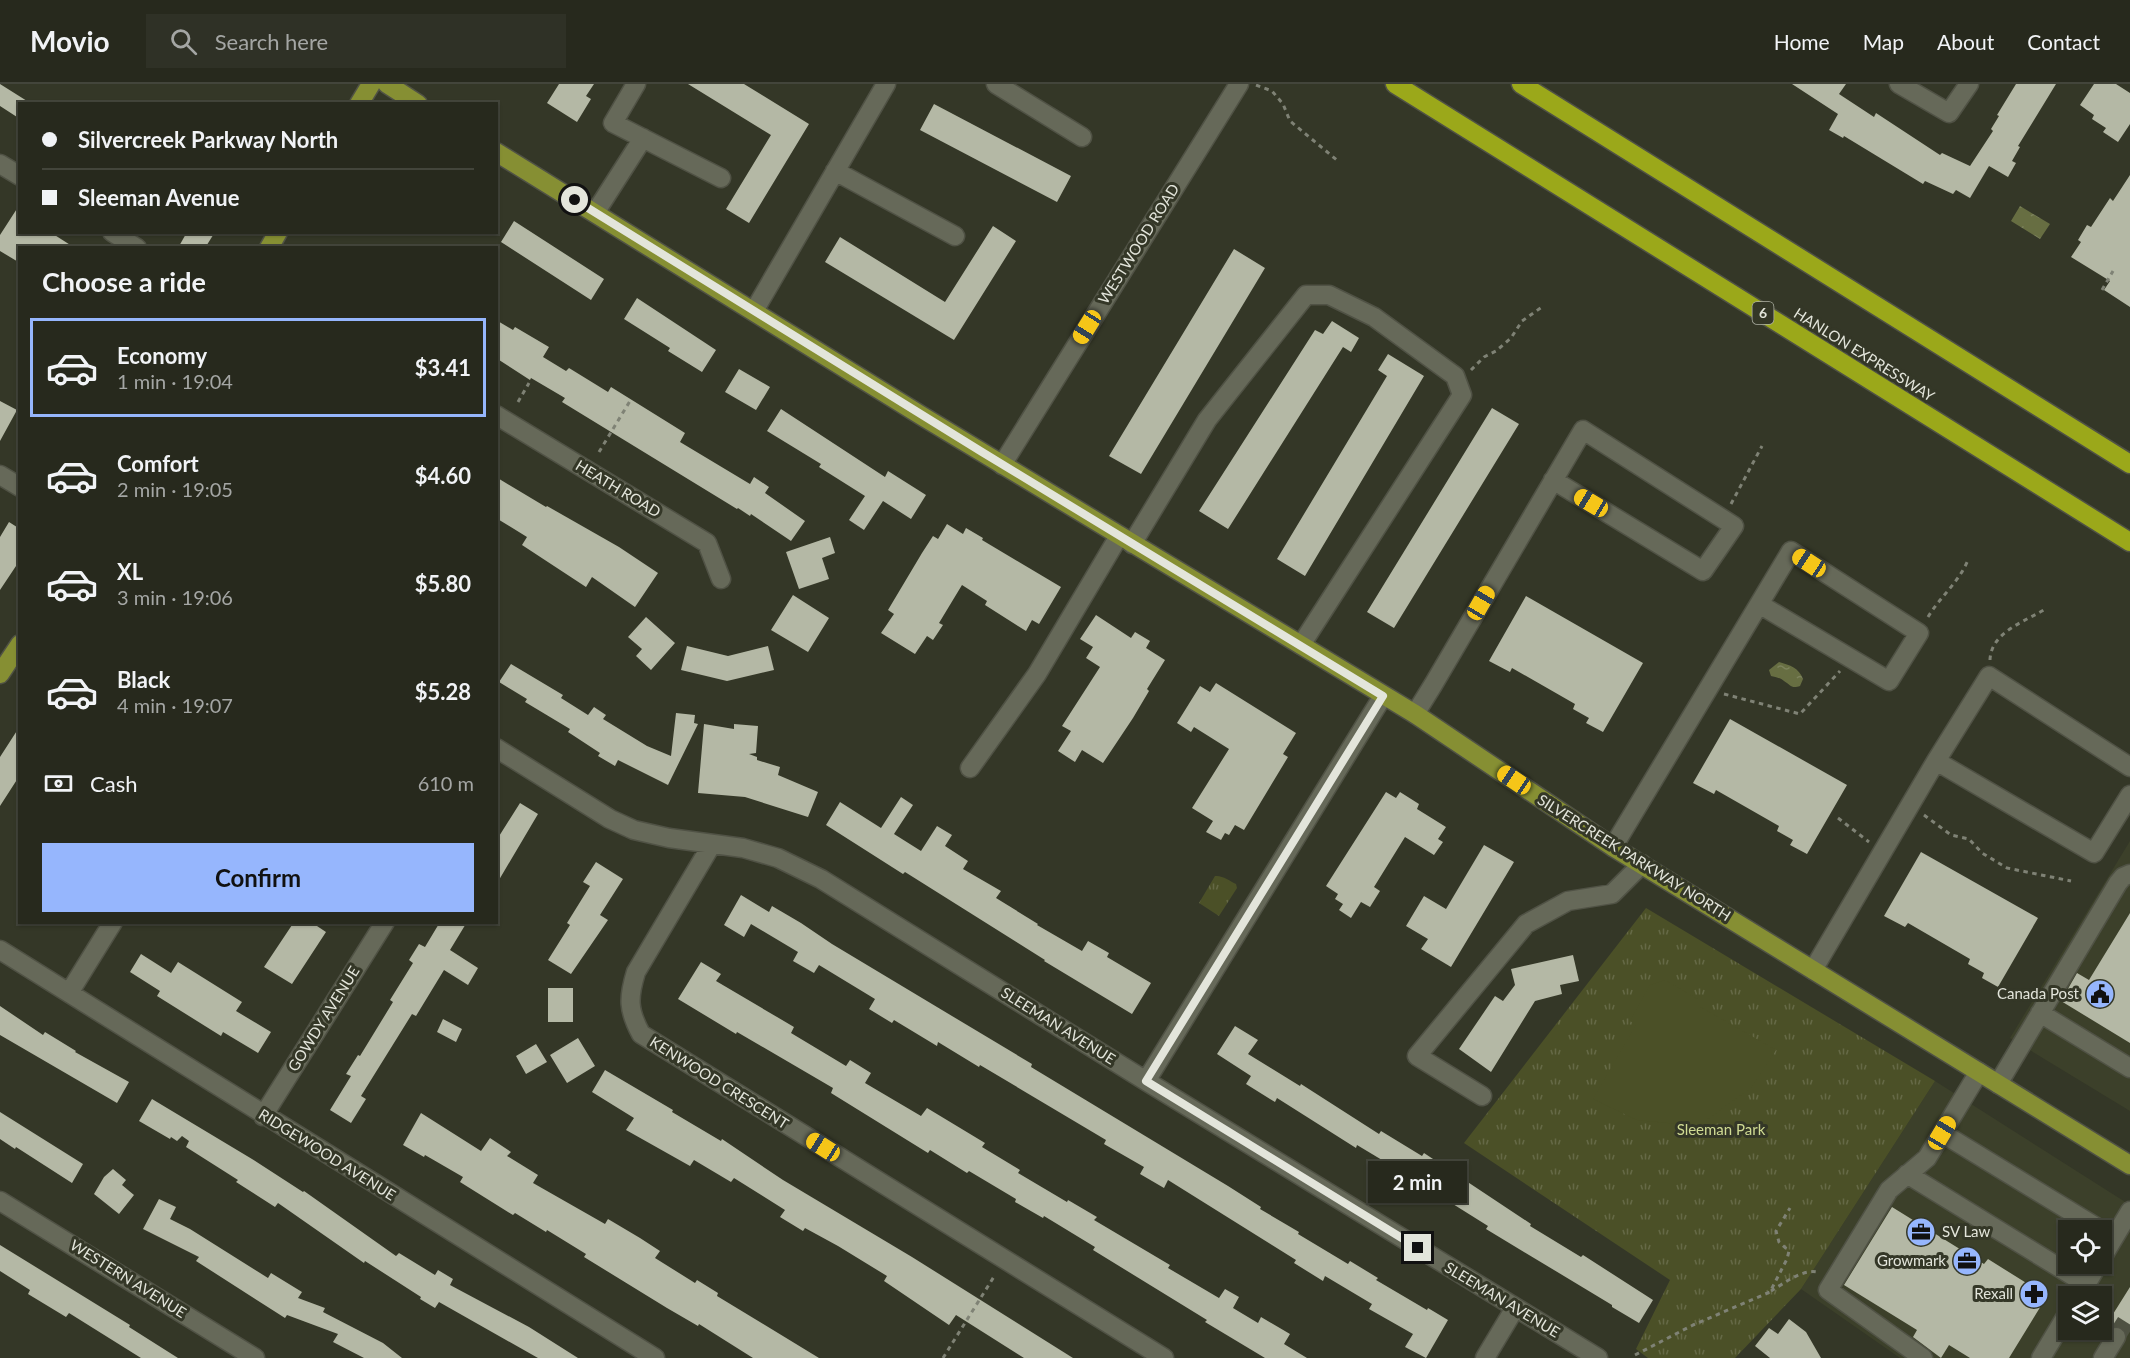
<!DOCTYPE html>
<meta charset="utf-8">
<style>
:root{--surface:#27291d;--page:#2f3126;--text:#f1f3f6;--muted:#a4a6a4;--line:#43453b;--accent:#96b6fd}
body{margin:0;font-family:Lato,sans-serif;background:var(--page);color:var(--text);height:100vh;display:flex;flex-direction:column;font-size:22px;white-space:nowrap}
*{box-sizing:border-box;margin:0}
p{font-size:20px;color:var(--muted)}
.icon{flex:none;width:33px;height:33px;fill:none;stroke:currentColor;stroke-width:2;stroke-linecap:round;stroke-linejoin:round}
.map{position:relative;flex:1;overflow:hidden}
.drawer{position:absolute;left:18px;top:162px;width:480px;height:678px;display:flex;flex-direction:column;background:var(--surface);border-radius:0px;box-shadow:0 2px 4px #0004,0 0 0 2px var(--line)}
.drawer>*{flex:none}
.banner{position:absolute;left:18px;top:18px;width:480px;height:132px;border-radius:0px;box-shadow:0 2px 4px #0004,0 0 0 2px var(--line);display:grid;align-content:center;height:132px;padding:0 24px;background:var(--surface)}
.tools{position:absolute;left:2058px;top:1136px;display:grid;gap:12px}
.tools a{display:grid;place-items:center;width:54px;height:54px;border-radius:0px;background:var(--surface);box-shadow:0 2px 4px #0004,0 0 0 2px var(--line);font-size:30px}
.end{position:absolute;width:27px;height:27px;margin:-14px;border:8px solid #e3e5db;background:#111;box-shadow:0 0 0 3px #111}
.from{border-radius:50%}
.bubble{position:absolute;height:42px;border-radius:0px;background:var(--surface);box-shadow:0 2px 4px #0004,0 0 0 2px var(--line);font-size:20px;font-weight:700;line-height:42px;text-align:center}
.car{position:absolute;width:18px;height:36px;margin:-18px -9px;border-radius:8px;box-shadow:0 0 4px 2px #0007;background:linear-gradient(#f5c518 24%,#345 0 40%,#f5c518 0 76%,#345 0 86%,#f5c518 0)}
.banner b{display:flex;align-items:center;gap:21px;height:57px;font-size:22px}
.banner b+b{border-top:2px solid var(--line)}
.banner i{width:15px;height:15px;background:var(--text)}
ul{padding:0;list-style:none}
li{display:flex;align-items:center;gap:18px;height:99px;margin:0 12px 9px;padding:0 12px;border:3px solid transparent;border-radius:0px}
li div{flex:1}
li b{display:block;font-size:22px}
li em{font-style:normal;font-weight:700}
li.active{border-color:var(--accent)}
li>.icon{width:54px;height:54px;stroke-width:1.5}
h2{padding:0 24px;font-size:27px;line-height:72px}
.pay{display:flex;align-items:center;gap:15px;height:66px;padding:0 24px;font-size:22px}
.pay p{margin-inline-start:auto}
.action{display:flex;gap:12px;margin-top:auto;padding:12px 24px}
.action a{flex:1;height:69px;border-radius:0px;background:var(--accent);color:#111;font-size:24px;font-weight:700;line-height:69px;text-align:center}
header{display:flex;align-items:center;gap:36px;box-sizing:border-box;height:84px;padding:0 30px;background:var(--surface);border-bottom:2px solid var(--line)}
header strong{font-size:28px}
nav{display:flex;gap:33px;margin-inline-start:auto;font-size:21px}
.search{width:420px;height:54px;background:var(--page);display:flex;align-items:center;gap:15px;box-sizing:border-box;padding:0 21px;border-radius:0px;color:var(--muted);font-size:22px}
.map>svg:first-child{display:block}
.built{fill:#3c402a;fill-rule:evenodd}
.grass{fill:url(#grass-tufts)}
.garden{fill:#4b5027}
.water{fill:url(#water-ripples)}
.building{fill:#b4b8a5}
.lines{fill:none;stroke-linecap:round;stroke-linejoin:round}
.minor-tunnel{stroke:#4e5142;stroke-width:18;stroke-dasharray:18 9;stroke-linecap:butt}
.minor-casing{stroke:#505245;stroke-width:21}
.major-casing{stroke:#505245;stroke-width:21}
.highway-casing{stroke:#505245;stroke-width:21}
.path{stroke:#7f8275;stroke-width:3;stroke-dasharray:4.5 4.5;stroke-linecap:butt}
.minor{stroke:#666959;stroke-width:18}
.major{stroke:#868f33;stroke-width:18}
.highway{stroke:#9ba81a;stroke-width:18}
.route{stroke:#e3e5db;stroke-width:8}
.labels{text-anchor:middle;stroke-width:6;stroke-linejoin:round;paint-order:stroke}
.shield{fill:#343727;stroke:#aeb1a5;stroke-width:1.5}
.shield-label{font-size:14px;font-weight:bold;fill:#e3e5db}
.street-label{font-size:15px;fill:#e3e5db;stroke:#343727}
.poi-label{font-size:15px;fill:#e3e5db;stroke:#343727;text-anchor:end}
.park-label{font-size:15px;fill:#d0db93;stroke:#343727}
</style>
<header>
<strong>Movio</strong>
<div class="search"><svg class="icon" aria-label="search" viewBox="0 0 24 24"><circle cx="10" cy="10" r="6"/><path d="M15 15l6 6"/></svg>Search here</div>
<nav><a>Home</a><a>Map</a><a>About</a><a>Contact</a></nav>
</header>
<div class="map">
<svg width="2130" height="1274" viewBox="0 0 2130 1274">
<defs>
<pattern id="grass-tufts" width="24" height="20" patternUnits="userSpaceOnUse" patternTransform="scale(1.5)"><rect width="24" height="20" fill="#4b5027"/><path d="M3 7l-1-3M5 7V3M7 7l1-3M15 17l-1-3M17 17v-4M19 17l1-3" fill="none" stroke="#656946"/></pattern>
<pattern id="water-ripples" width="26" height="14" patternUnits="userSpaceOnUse" patternTransform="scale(1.5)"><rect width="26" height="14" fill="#676e42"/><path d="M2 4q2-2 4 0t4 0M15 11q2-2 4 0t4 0" fill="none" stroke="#7d835d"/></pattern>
</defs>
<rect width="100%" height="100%" fill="#343727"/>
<!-- built -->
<path class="built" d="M2130 757V1027L2010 954Z
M1935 997 2130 1121V1274H1900L1801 1205ZM2068 1146H2102V1179H2068ZM2068 1212H2102V1245H2068Z"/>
<!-- grass -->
<path class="grass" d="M1215 792C1222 791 1230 797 1236 800L1237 804 1219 832 1199 819Z
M1646 824 1935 997 1801 1205 1735 1274H1648L1636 1265 1670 1196 1464 1059Z"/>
<!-- garden -->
<path class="garden" d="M1665 896 1699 916V922L1776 966 1751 1004 1698 1042 1637 1036 1593 1015 1636 941 1630 937 1650 901Z"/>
<!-- water -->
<path class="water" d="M2020 122 2050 140 2040 155 2011 137Z
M1779 578C1790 581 1799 584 1803 595L1800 602C1791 605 1791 601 1784 597 1781 594 1775 593 1771 592L1769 586Z"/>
<!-- building -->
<path class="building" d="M0 0 27 17 25 20H20V28L17 33 0 22Z
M559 0H594L586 12 591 15 577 38 547 19Z
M688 0H744L809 40 749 139 726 125 771 51Z
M1792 0H1846L1839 10 1842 12 1874 33 1876 29 1940 71 1942 69 1970 82 1993 47 1991 45 1999 32 1997 31 2016 0H2056L2018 62 2020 63 2012 77 2016 79 2008 93 1989 82 1970 114 1956 106 1953 110 1925 97 1923 100 1844 52 1843 54 1829 46 1838 30Z
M2094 0H2116L2130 9V40L2118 58 2103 48 2106 44 2092 35 2094 31 2080 21Z
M934 20 1071 92 1057 118 920 46Z
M2130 91V223L2104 206 2110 197 2071 173 2081 158 2078 156 2087 141 2091 143 2110 114 2113 117Z
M20 120V148H50L75 164H20V179L0 167V151Z
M514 137 604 195 591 216 501 158Z
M993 142 1016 157 954 256 825 178 840 153 945 218Z
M187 148H215L205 164H178Z
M1234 165 1265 184 1141 390 1109 372Z
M637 214 716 266 702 288 668 267 670 264 624 235Z
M496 236 513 246 515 243 549 263 543 273 566 287 569 284 608 308 611 303 685 349 680 358 750 400 754 393 769 403 765 409 805 437 791 457 751 430 750 432 738 424 737 425 562 318 565 314 531 294 530 296 496 274Z
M1332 237 1359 254 1351 268 1343 263 1228 445 1199 427 1315 246 1323 250Z
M1388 270 1424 292 1305 492 1277 475 1387 292 1378 286Z
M739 285 770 303 756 326 725 308Z
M0 317 17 326 0 357Z
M1492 324 1519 340 1394 544 1367 528Z
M781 325 885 393 888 387 926 411 911 435 883 417 864 446 849 436 865 412 819 383 821 380 767 347Z
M496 393 546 423 547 422 619 463 658 489 635 523 592 493 586 503 522 461 527 453 496 434Z
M9 438 20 445V476L0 506V453Z
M947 440 963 450 966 444 983 454 982 456 1061 503 1039 540 1032 536 1026 547 985 521 987 517 962 501 939 539 943 541 933 556 927 552 915 570 881 549 894 530 888 526 922 469 933 452 938 455Z
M830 453 835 469 822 474 829 495 799 505 786 468Z
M793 511 829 534 808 568 771 546Z
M1526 512 1643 579 1603 648 1586 639 1589 634 1573 625 1575 620 1512 584 1510 588 1489 577Z
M1096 531 1131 554 1135 548 1150 557 1146 564 1165 576 1147 605 1149 607 1133 634 1103 679 1082 666 1075 678 1058 667 1071 647 1062 642 1100 583 1086 574 1093 563 1080 555Z
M646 533 675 559 651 586 636 572 642 565 628 553Z
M687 562 728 572 768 562 774 586 727 597 681 586Z
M511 580 563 611 561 614 588 631 594 623 606 631 603 635 647 662 671 672 676 629 695 631 694 639 698 640 668 701 618 676 615 682 598 672 600 669 568 648 570 645 525 618 527 615 499 598Z
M1216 599 1296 649 1283 670 1288 673 1244 746 1235 741 1229 751 1225 749 1221 756 1206 748 1213 737 1192 724 1229 665 1194 643 1191 648 1177 639 1200 602 1210 608Z
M1730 635 1847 701 1807 770 1790 761 1793 756 1777 747 1779 742 1716 706 1714 710 1693 699Z
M704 640 734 645V640L758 642 756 669 749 670 757 673V676L780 683 778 691 818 708 808 733 745 713 698 709Z
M20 642V691L0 722V673Z
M1386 708 1396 714 1400 708 1419 720 1417 725 1446 743 1438 755 1443 758 1434 771 1405 753 1374 803 1380 807 1370 823 1361 818 1351 834 1339 826 1343 820 1335 815 1338 810 1326 802Z
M901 713 913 721 894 750 921 767 937 742 952 751 945 762 968 777 963 785 1001 807 996 814 1038 840 1037 841 1082 867 1088 857 1109 869 1107 873 1151 899 1132 930 1044 877 1045 876 905 788 903 790 826 741 840 718 881 744Z
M520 719 538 730 496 801V757Z
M1484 761 1514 778 1451 883 1421 865 1428 855 1406 842 1424 812 1446 825Z
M1921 768 2038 834 1998 903 1982 894 1984 889 1968 880 1970 875 1908 839 1905 843 1884 832Z
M596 778 623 795 600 831 608 836 571 890 548 876 570 841 567 839 590 802 583 798Z
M741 811 769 828 772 822 801 839 832 860 1032 980 1031 983 1228 1102 1261 1123 1260 1125 1299 1148 1298 1150 1348 1180 1350 1177 1378 1194 1376 1196 1427 1226 1428 1224 1448 1236 1426 1274 1405 1263 1413 1250 1369 1225 1372 1220 1325 1192 1323 1197 1294 1179 1296 1176 1168 1096 1164 1104 1140 1090 1144 1083 1104 1060 1106 1056 980 981 979 983 938 958 937 962 894 936 892 939 869 925 875 915 819 881 814 889 793 877 798 868 751 840 744 853 724 841Z
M2130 829V959L2061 917 2077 889 2089 896Z
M294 838H311L326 848 292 900 264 883Z
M440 838H467L450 866 478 884 468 901 444 886 416 932 412 930 361 1012 366 1015 351 1039 330 1026 351 992 346 990 358 971 360 972 393 918 390 916 413 879 409 876 419 860 425 863Z
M141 870 171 889 178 878 242 918 236 927 271 948 258 969 223 948 221 952 157 912 160 907 130 888Z
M1573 871 1579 897 1560 901 1562 910 1535 917 1491 988 1459 965 1495 912 1503 917 1515 901 1511 885Z
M701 878 721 890 716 897 794 943 791 949 846 982 850 976 871 989 865 999 921 1032 927 1024 985 1059 982 1063 1020 1086 1018 1089 1067 1118 1068 1116 1097 1133 1094 1136 1170 1181 1168 1184 1219 1214 1225 1205 1239 1213 1233 1224 1258 1239 1261 1233 1290 1250 1284 1260 1307 1274H1265L1205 1238 1207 1236 1093 1166 1095 1163 1044 1132 1043 1134 1015 1118 1016 1115 969 1087 967 1089 930 1066 928 1069 831 1009 833 1004 737 948 736 950 678 915Z
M548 904H573V938H548Z
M0 922 43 951 45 948 76 967 75 968 129 998 117 1019 0 951Z
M443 935 462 945 456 958 437 948Z
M1235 942 1258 956 1248 970 1300 1002 1301 1000 1379 1050 1381 1047 1422 1072 1424 1069 1531 1140 1530 1142 1581 1173 1583 1171 1653 1216 1639 1239 1612 1223V1221L1486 1145 1488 1142 1397 1085 1357 1061 1356 1064 1277 1014 1275 1018 1246 1000 1251 992 1217 970Z
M578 954 595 982 567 999 550 971Z
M536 960 547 978 526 990 516 972Z
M605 986 673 1026 672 1028 721 1057 722 1055 783 1096 912 1173 1073 1274H1024L956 1231 949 1241 884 1197 887 1192 838 1162 805 1144 803 1147 780 1133 785 1126 734 1094 731 1098 694 1076 690 1082 626 1046 634 1034 592 1008Z
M152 1015 252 1075 303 1108 304 1107 396 1172 399 1169 435 1191 438 1186 453 1195 450 1201 529 1243 578 1274H538L439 1218 435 1224 420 1215 421 1213 365 1177 364 1179 278 1119 275 1123 236 1098 238 1096 186 1063 189 1057 182 1052 177 1057 171 1053 170 1055 139 1037Z
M0 1028 83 1080 72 1099 16 1063 15 1065 0 1055Z
M421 1029 481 1067 490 1054 511 1068 507 1072 538 1091 533 1099 605 1140 608 1135 640 1154 660 1167 655 1174 695 1199 697 1196 718 1209 717 1212 819 1274H753L699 1240 698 1242 667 1224 584 1173 586 1170 547 1146 546 1148 515 1129 513 1131 460 1098 463 1093 425 1071 424 1073 403 1061Z
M113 1085 126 1096 122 1101 134 1111 119 1130 94 1110 104 1093Z
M159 1115 176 1123 170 1135 190 1145 268 1194 271 1189 302 1208 298 1214 325 1224 323 1228 383 1259 402 1274H364L333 1258 338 1250 287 1231 285 1234 196 1177 199 1173 143 1145Z
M1892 1123 1984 1180 1988 1175 2047 1212 2009 1274H1970L1949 1261 1941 1274 1913 1253 1917 1246 1844 1201Z
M0 1161 130 1241 129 1243 178 1274H141L69 1229 66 1233 28 1210 30 1206 0 1187Z
M2130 1203V1246L2127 1251 2122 1244 2116 1242 2106 1247 2103 1246Z
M1789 1235 1806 1248 1821 1274H1770L1755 1262 1769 1244 1778 1250Z"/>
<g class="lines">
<!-- minor-tunnel -->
<path class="minor-tunnel" d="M2116 1253 2130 1231"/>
<!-- minor casing -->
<g class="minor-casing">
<path id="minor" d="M636 0 613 39 721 94
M996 0 1082 53
M1899 0 1949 29 1969 0
M0 80 20 92
M835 87 955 152
M595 129 643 54
M112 148 137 164
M754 227 886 0
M496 331 707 459 721 495
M1002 381 1239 0
M0 391 20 403
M1132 460 1207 336 1306 211H1329L1374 233 1455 292 1462 311 1301 561
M1415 630 1433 601 1583 346 1734 442 1703 487 1553 396
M496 664 610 735 634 746 669 754 743 764 778 774 821 795 1146 997 1598 1274
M1936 677 2094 769 2130 711
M970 684 1037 590 1119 452
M712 760 636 888C628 914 628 926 641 950L1164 1274
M1613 763 1791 467 1919 549 1889 597 1759 520
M0 866 655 1274
M1813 886 1936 677 1989 592 2130 683
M69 909 113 838
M2040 929 2130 984
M1146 997 1383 612
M1998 1000 2118 799 2123 793 2130 790
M1482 1012 1417 972 1526 840 1568 817 1612 810 1642 780
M263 1032 385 838
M1942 1049 2101 1146
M1907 1090 2086 1200
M0 1117 255 1274
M2102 1174 2130 1127
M2079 1212 2099 1179
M1485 1274 1515 1224
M1923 1274 1828 1206 1889 1106 1927 1074 1979 988
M2041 1274 2068 1229
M2103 1274 2116 1253"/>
</g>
<!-- major casing -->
<g class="major-casing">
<path id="major" d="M387 0 418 20
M359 20 371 0
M496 68 922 332 1415 630 1613 763 2130 1081
M269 164 278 148
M0 590 20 560"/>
</g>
<!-- highway casing -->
<g class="highway-casing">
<path id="highway" d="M1395 0 2130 458
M1521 0 2130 380"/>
</g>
<!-- path -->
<path class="path" d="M1256 1 1272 7 1283 20 1290 37 1338 77
M2102 206 2113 187
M1471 286 1484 273 1496 267 1511 254 1522 237 1542 223
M518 318 529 299
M599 368 630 317
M1731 420 1762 362
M1928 533C1940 513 1959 498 1968 476
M1990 576C1991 547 2027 537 2047 524
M1724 610 1800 630 1840 587
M1924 731 1951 751 1969 755 1982 769 2007 784 2071 797
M1838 734 1869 758
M1771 1207C1783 1200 1802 1185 1817 1188
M1635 1271 1693 1241 1770 1208 1787 1175 1789 1167 1779 1158 1776 1147 1790 1124
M943 1274 995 1191"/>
<!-- minor -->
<use href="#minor" class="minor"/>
<!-- major -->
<use href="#major" class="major"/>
<!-- highway -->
<use href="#highway" class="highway"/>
</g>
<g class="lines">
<!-- route -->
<path class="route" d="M575 116 982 368 1383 612 1146 997 1418 1164"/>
</g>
<!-- icons -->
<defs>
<g id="civic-disc" transform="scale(1.5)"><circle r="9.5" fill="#96b6fd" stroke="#343727"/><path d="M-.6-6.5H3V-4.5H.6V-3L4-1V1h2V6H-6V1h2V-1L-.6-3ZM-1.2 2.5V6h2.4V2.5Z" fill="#111"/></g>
<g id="office-disc" transform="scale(1.5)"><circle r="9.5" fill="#96b6fd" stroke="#343727"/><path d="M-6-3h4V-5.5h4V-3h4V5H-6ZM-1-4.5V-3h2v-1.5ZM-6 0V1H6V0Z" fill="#111"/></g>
<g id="pharmacy-disc" transform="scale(1.5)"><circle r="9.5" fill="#96b6fd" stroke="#343727"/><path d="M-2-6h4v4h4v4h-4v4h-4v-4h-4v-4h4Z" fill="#111"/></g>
</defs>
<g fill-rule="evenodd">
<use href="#civic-disc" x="2100" y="910"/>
<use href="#office-disc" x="1921" y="1148"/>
<use href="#office-disc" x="1967" y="1177"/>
<use href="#pharmacy-disc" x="2034" y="1210"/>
</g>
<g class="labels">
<!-- shield labels -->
<rect class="shield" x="1752.5" y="218" width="21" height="22" rx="4.5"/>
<g class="shield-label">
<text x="1763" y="234">6</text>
</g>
<!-- street labels -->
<g class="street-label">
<text transform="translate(1139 160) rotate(-58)" y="5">WESTWOOD ROAD</text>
<text transform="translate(1864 271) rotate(32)" y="5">HANLON EXPRESSWAY</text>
<text transform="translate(618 405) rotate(31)" y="5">HEATH ROAD</text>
<text transform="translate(1634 774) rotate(32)" y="5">SILVERCREEK PARKWAY NORTH</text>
<text transform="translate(324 935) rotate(-58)" y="5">GOWDY AVENUE</text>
<text transform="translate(1058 942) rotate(32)" y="5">SLEEMAN AVENUE</text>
<text transform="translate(719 999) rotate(32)" y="5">KENWOOD CRESCENT</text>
<text transform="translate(327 1071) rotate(32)" y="5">RIDGEWOOD AVENUE</text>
<text transform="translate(128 1195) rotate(32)" y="5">WESTERN AVENUE</text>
<text transform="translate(1502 1216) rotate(31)" y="5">SLEEMAN AVENUE</text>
</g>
<!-- poi labels -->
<g class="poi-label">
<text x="2079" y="915">Canada Post</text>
<text x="1942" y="1153" text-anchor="start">SV Law</text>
<text x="1946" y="1182">Growmark</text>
<text x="2013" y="1215">Rexall</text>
</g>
<!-- park labels -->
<g class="park-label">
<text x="1721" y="1051">Sleeman Park</text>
</g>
</g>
</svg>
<div class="tools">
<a><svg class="icon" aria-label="locate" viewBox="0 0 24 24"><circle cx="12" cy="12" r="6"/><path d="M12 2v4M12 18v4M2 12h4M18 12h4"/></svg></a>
<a><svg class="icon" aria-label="layers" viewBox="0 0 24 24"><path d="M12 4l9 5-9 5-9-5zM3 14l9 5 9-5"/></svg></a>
</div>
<i class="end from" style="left:575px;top:116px"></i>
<i class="end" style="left:1418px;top:1164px"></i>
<div class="bubble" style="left:1368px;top:1077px;width:99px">2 min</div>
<i class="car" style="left:1087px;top:243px;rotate:212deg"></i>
<i class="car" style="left:1591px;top:419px;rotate:301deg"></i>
<i class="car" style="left:1809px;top:479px;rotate:303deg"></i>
<i class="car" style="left:1481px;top:519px;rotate:30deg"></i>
<i class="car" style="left:1514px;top:696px;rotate:304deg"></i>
<i class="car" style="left:1942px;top:1049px;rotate:31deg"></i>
<i class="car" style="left:823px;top:1063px;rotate:302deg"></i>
<div class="banner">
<b><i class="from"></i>Silvercreek Parkway North</b>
<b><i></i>Sleeman Avenue</b>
</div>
<section class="drawer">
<h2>Choose a ride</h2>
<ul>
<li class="active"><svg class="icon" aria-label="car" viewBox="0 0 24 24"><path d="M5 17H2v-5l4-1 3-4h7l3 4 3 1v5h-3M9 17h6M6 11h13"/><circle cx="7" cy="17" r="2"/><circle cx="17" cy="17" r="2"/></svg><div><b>Economy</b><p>1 min · 19:04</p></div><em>$3.41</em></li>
<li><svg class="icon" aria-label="car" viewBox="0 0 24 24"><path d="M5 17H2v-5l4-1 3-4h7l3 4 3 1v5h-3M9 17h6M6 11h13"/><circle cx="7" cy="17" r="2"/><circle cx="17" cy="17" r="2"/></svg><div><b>Comfort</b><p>2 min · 19:05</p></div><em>$4.60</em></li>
<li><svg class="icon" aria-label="car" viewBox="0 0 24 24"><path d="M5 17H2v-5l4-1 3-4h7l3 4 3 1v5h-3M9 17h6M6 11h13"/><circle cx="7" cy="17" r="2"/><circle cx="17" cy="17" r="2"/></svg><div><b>XL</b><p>3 min · 19:06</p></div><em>$5.80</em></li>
<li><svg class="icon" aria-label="car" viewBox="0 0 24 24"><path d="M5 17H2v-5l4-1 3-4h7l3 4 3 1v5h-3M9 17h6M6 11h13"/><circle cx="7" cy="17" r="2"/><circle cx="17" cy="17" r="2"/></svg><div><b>Black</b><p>4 min · 19:07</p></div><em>$5.28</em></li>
</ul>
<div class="pay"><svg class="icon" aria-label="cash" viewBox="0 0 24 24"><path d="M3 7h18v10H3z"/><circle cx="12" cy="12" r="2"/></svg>Cash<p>610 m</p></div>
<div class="action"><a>Confirm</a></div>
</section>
</div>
